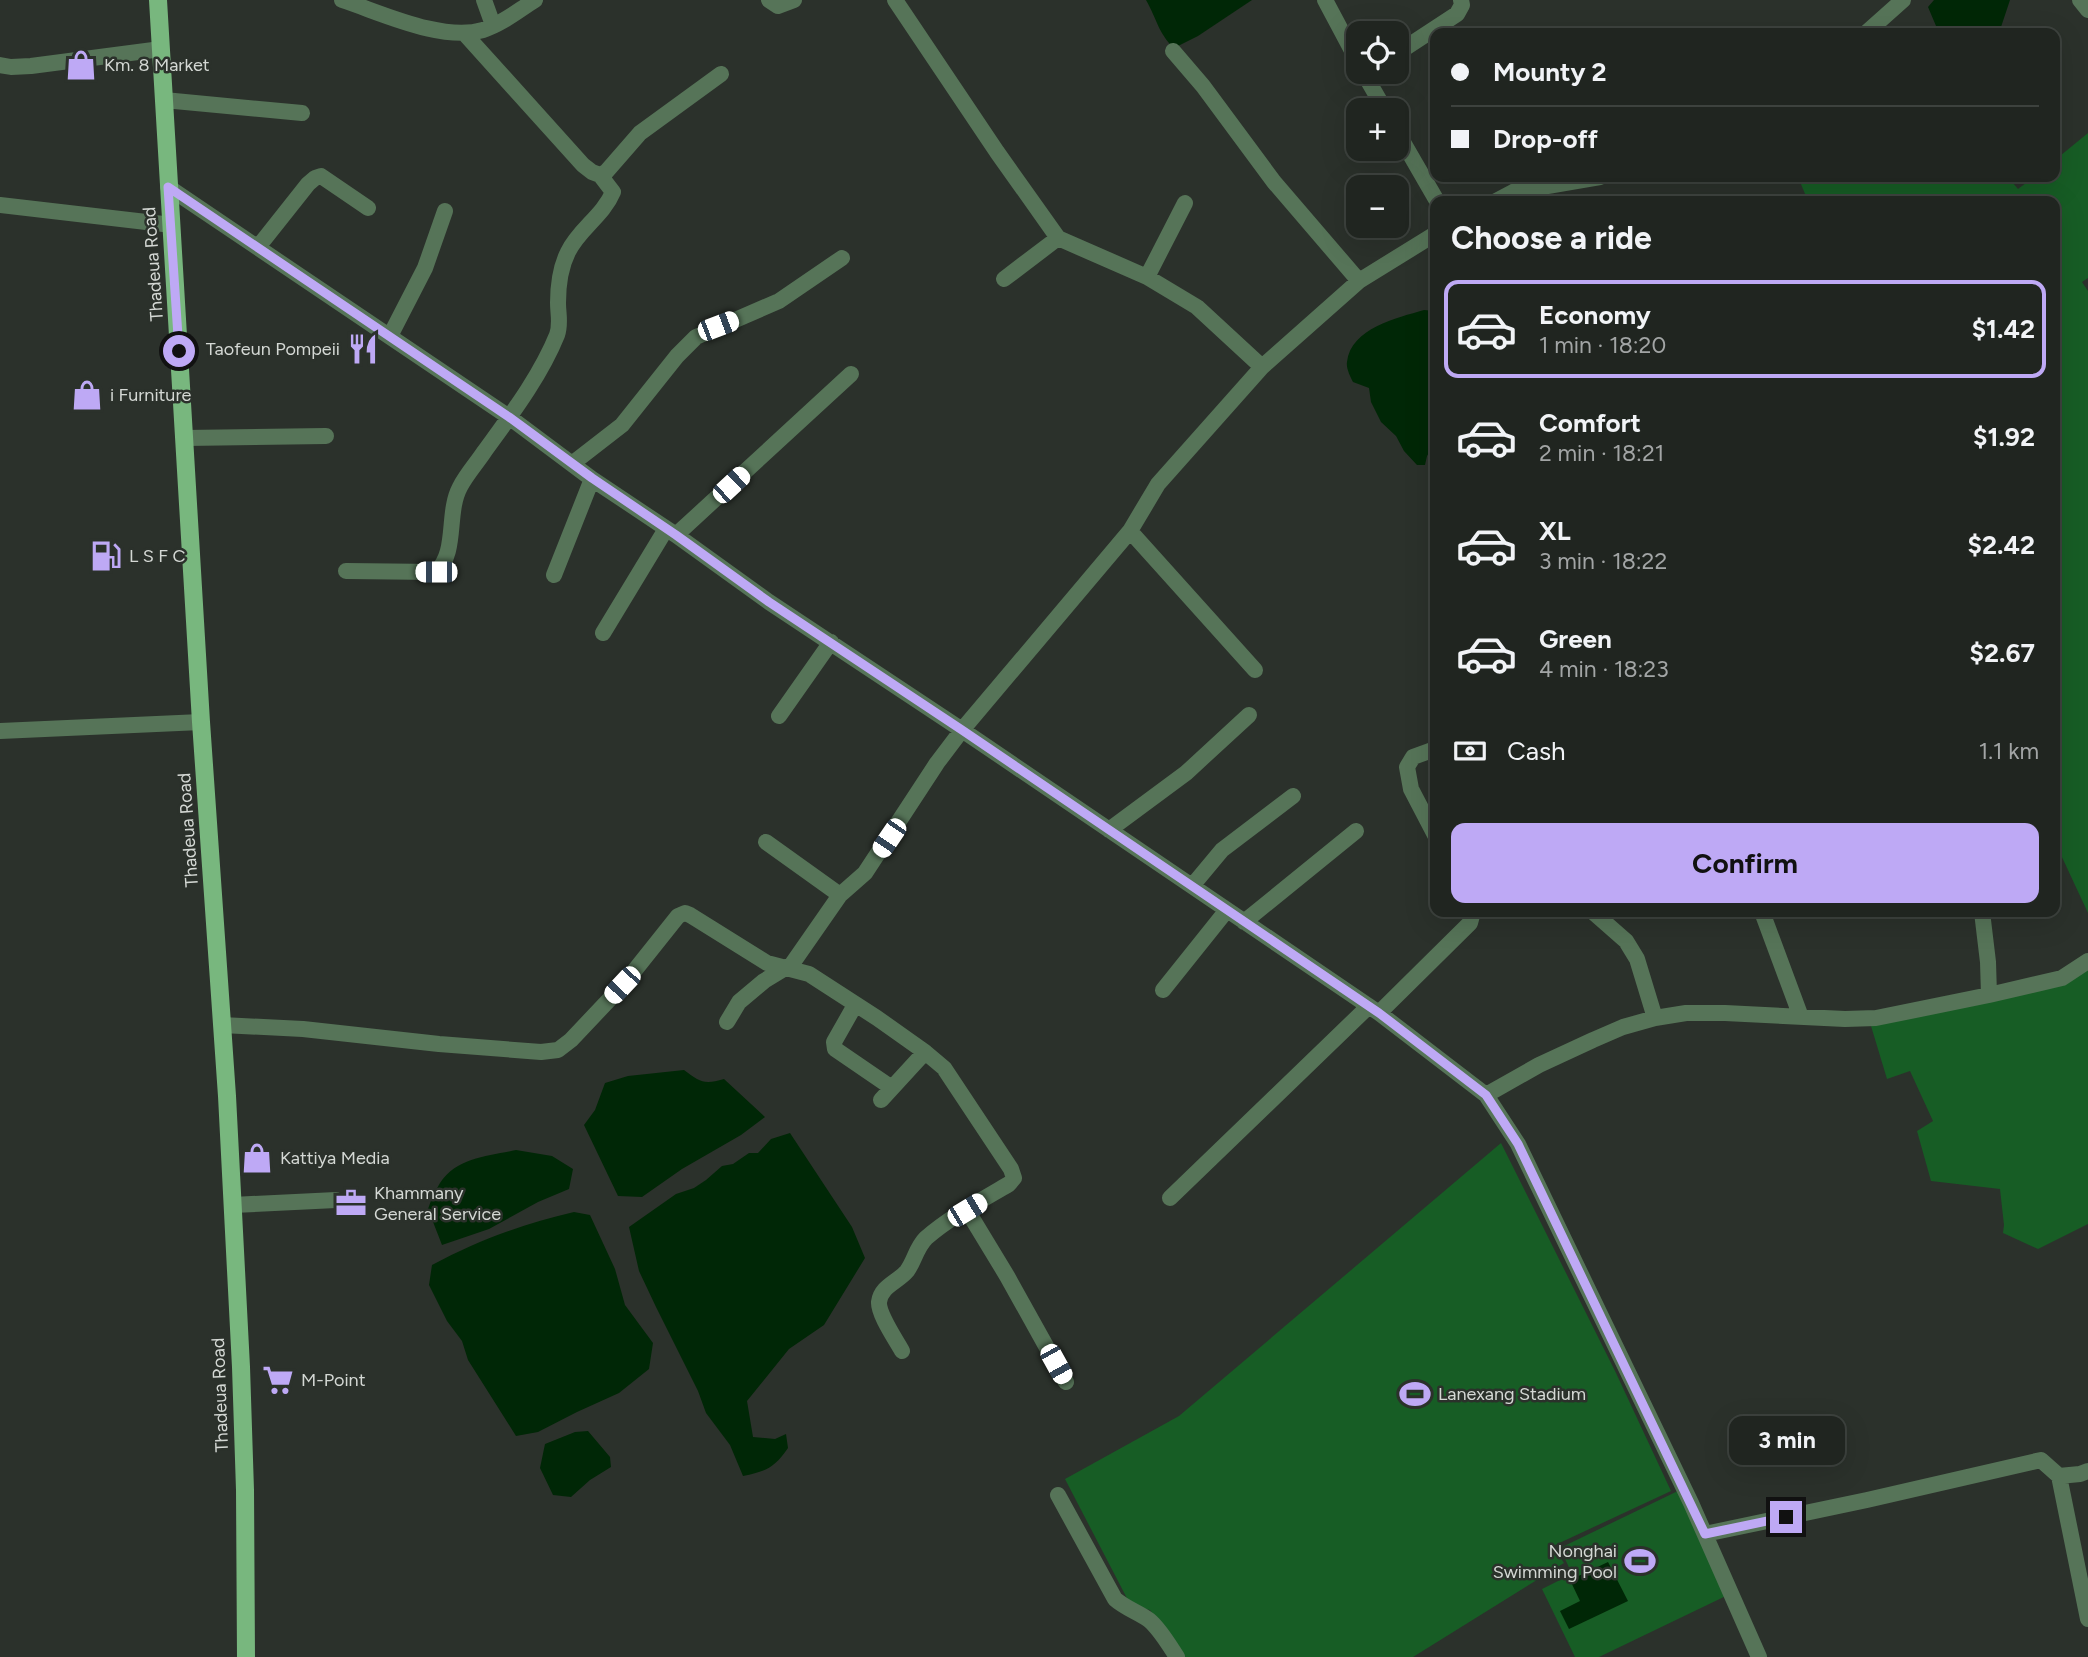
<!DOCTYPE html>
<meta charset="utf-8">
<style>
:root{--surface:#202520;--page:#2d312d;--text:#f1f3f6;--muted:#a2a5a5;--line:#3d423e;--accent:#bea9f5}
body{margin:0;font-family:Figtree,sans-serif;background:var(--page);color:var(--text);height:100vh;display:flex;flex-direction:column;font-size:26px;white-space:nowrap}
*{box-sizing:border-box;margin:0}
p{font-size:23px;color:var(--muted)}
.icon{flex:none;width:38px;height:38px;fill:none;stroke:currentColor;stroke-width:2;stroke-linecap:round;stroke-linejoin:round}
.map{position:relative;flex:1;overflow:hidden}
.sheet{position:absolute;left:1430px;top:196px;width:630px;height:721px;display:flex;flex-direction:column;background:var(--surface);border-radius:14px;box-shadow:0 7px 28px #0002,0 0 0 2px var(--line)}
.sheet>*{flex:none}
.guide{position:absolute;left:1430px;top:28px;width:630px;height:154px;border-radius:14px;box-shadow:0 7px 28px #0002,0 0 0 2px var(--line);display:grid;align-content:center;height:154px;padding:0 21px;background:var(--surface)}
.buttons{position:absolute;left:1346px;top:21px;display:grid;gap:14px}
.buttons a{display:grid;place-items:center;width:63px;height:63px;border-radius:14px;background:var(--surface);box-shadow:0 7px 28px #0002,0 0 0 2px var(--line);font-size:35px}
.end{position:absolute;width:32px;height:32px;margin:-16px;border:9px solid #bea9f5;background:#111;box-shadow:0 0 0 4px #111}
.from{border-radius:50%}
.bubble{position:absolute;height:49px;border-radius:14px;background:var(--surface);box-shadow:0 7px 28px #0002,0 0 0 2px var(--line);font-size:23px;font-weight:700;line-height:49px;text-align:center}
.car{position:absolute;width:21px;height:42px;margin:-21px -10px;border-radius:9px;box-shadow:0 0 5px 2px #0007;background:linear-gradient(#fff 24%,#345 0 40%,#fff 0 76%,#345 0 86%,#fff 0)}
.guide b{display:flex;align-items:center;gap:24px;height:66px;font-size:26px}
.guide b+b{border-top:2px solid var(--line)}
.guide i{width:18px;height:18px;background:var(--text)}
ul{padding:0;list-style:none}
li{display:flex;align-items:center;gap:21px;height:98px;margin:0 14px 10px;padding:0 7px;border:4px solid transparent;border-radius:14px}
li div{flex:1}
li b{display:block;font-size:26px}
li em{font-style:normal;font-weight:700}
li.on{border-color:var(--accent)}
li>.icon{width:63px;height:63px;stroke-width:1.5}
h2{padding:0 21px;font-size:32px;line-height:84px}
.pay{display:flex;align-items:center;gap:18px;height:77px;padding:0 21px;font-size:26px}
.pay p{margin-inline-start:auto}
.primary-button{display:flex;gap:14px;margin-top:auto;padding:14px 21px}
.primary-button a{flex:1;height:80px;border-radius:14px;background:var(--accent);color:#111;font-size:28px;font-weight:700;line-height:80px;text-align:center}
.map>svg:first-child{display:block}
.green{fill:#175d25}
.water{fill:#002706}
.lines{fill:none;stroke-linecap:round;stroke-linejoin:round}
.minor{stroke:#567458;stroke-width:16}
.major{stroke:#78b77e;stroke-width:18}
.route{stroke:#bea9f5;stroke-width:9}
.labels{text-anchor:middle;stroke-width:5;stroke-linejoin:round;paint-order:stroke}
.poi-label{font-size:18px;fill:#d4d8d4;stroke:#2b312b;text-anchor:start}
.street-label{font-size:18px;fill:#d4d8d4;stroke:#2b312b}
</style>
<div class="map">
<svg width="2088" height="1657" viewBox="0 0 2088 1657">
<rect width="100%" height="100%" fill="#2b312b"/>
<!-- green -->
<path class="green" d="M2088 133V278L2082 282 2088 291V913L2054 840V201H1808L1798 177H2008L2018 189 2034 177H2054L2055 160Z
M2088 958V1224L2038 1249 2003 1233 2004 1225 2000 1189 1931 1181 1917 1131 1933 1121 1910 1071 1887 1079 1868 1016 2066 970Z
M1501 1143 1616 1373 1671 1491 1553 1546 1564 1563 1413 1657H1183L1150 1610 1131 1606 1065 1479 1179 1416Z
M1682 1489 1730 1594 1599 1657H1575L1542 1589 1572 1574 1560 1548Z"/>
<!-- water -->
<path class="water" d="M1146 0H1252L1198 36 1174 48C1158 33 1157 19 1146 0Z
M1934 0H2010L1999 33H1939L1928 7Z
M1424 310 1435 311V443L1427 456 1425 465H1417L1404 451 1396 436 1381 422 1371 402 1369 388 1353 382C1350 376 1346 368 1347 362 1351 328 1397 318 1424 310Z
M684 1070C700 1082 704 1085 724 1079L765 1117 741 1135 682 1169 642 1197 618 1196 584 1125 595 1110 605 1083 628 1076Z
M790 1133 852 1227 865 1258 824 1325 789 1349 747 1401 753 1437 775 1439 786 1434 788 1448C774 1468 767 1471 743 1476L730 1445 706 1413 698 1391 656 1307 639 1271 629 1227 676 1194 694 1188 706 1180 722 1166 733 1164 749 1153H758L771 1139Z
M516 1150 552 1156 573 1169 569 1189 538 1202 489 1229 442 1245 428 1209C431 1200 435 1191 440 1183 457 1157 489 1156 516 1150Z
M574 1212 590 1215 615 1269 625 1305 653 1343 649 1369 619 1393 577 1412 538 1432 516 1436 468 1360 462 1341 447 1321 429 1285 432 1265C478 1240 523 1224 574 1212Z
M588 1431 610 1457 611 1467 590 1480 571 1497 553 1495 540 1468 545 1444 575 1432Z
M1608 1562 1628 1601 1569 1629 1560 1611 1580 1601 1570 1580Z"/>
<g class="lines">
<!-- minor -->
<path class="minor" d="M342 0C382 13 442 42 483 30 502 24 519 10 535 0
M484 0 493 25
M769 0 778 6 794 0
M895 0 997 152 1058 238 1147 277 1197 307 1262 367
M1325 0 1358 62
M2080 0 2088 10
M1866 33 1903 0
M1173 51 1203 86 1274 182 1359 281
M1396 54 1457 14 1462 5 1461 0
M0 65 11 67 31 66 161 49
M1363 72 1385 110
M164 100 302 113
M1396 130 1437 201
M600 175 606 172 640 133 721 74
M168 187 509 417 592 479 676 535 769 602 962 730 1379 1013 1486 1095 1518 1144 1691 1503 1759 1657
M1496 201 1513 192 1600 177
M0 205 172 225
M258 247 308 184 315 178 321 176 368 208
M1147 277 1185 203
M1004 279 1058 238
M390 336 425 268 445 211
M185 438 326 436
M573 463 622 425 677 356 696 337 779 301 842 258
M1130 531 1255 670
M676 535 851 374
M346 571 436 572C458 552 446 513 460 487 466 475 476 464 484 452 510 416 540 377 557 335 561 324 558 314 558 303 558 285 560 268 568 252 579 229 603 216 613 192L600 175 592 172 583 165 464 33
M554 575 592 479
M603 633 666 529
M779 716 831 642
M0 731 201 722
M1435 749 1413 757 1407 767 1411 789 1435 835
M1109 830 1186 773 1249 715
M766 842 840 895
M1192 886 1222 850 1293 796
M1593 912 1626 941 1637 959 1655 1018
M1762 912 1801 1017
M1982 912 1988 962 1989 995
M1244 922 1356 831
M1163 990 1227 910
M855 1005 834 1042 835 1049 892 1088
M1379 1013 1470 923 1473 912
M727 1022 739 1002 764 981 792 964 840 895 865 873 937 763 962 730 1130 531 1158 484 1262 367 1359 281 1435 234
M222 1025 303 1029 439 1044 541 1052 558 1050 571 1040 623 985 678 916 685 913 690 915 767 963 809 974 877 1018 925 1052 944 1068 1011 1169 1014 1178 1009 1184C982 1200 950 1217 926 1238 916 1248 915 1260 907 1271 898 1282 881 1286 879 1302 878 1314 896 1340 902 1351
M1486 1095 1539 1065 1593 1040 1623 1027 1655 1018 1686 1013H1725L1845 1019 1876 1018 1989 995 2062 978 2088 961
M881 1100 925 1052
M1170 1198 1369 1006
M233 1205 336 1200
M967 1210 1007 1276 1066 1382
M2059 1476 2088 1619
M1058 1495 1115 1599C1125 1608 1138 1612 1149 1620 1160 1629 1169 1645 1177 1657
M1705 1534 1867 1500 2041 1460 2059 1476 2080 1474 2088 1471"/>
<!-- major -->
<path class="major" d="M158 0 201 722 227 1096 241 1367 245 1490 246 1657"/>
</g>
<g class="lines">
<!-- route -->
<path class="route" d="M179 351 168 187 509 417 592 478 676 535 769 602 962 730 1379 1013 1486 1095 1518 1144 1705 1534 1786 1517"/>
</g>
<!-- icons -->
<defs>
<g id="shop-bare" transform="scale(2.415)"><path d="M-5-2.5h2.3a2.7 3.5 0 0 1 5.4 0H5L5.5 6h-11ZM-1.5-2.5h3a1.5 2.3 0 0 0-3 0Z" fill="#bea9f5" stroke="#2b312b" stroke-width="2.5" paint-order="stroke"/></g>
<g id="restaurant-bare" transform="scale(2.415)"><path d="M-5-6h1v4h1v-4h1v4h1v-4h1v5L-1.5 .5V6h-2V.5L-5-1ZM5-6V6H3V1.5H1.5Q1.5-4 5-6Z" fill="#bea9f5" stroke="#2b312b" stroke-width="2.5" paint-order="stroke"/></g>
<g id="fuel-bare" transform="scale(2.415)"><path d="M-5.5-6h7V0h2V4h1.3V-2.5L3-4.5l.8-.8L6-3V5H2.5V1h-1V6h-7ZM-4.2-4.7v3.2H.2V-4.7Z" fill="#bea9f5" stroke="#2b312b" stroke-width="2.5" paint-order="stroke"/></g>
<g id="office-bare" transform="scale(2.415)"><path d="M-6-3h4V-5.5h4V-3h4V5H-6ZM-1-4.5V-3h2v-1.5ZM-6 0V1H6V0Z" fill="#bea9f5" stroke="#2b312b" stroke-width="2.5" paint-order="stroke"/></g>
<g id="supermarket-bare" transform="scale(2.415)"><path d="M-6-5.5h2.5l.6 2H6L4.5 2H-2.5L-4.4-4H-6ZM-1.5 3.2a1.3 1.3 0 1 0 .1 0ZM3 3.2a1.3 1.3 0 1 0 .1 0Z" fill="#bea9f5" stroke="#2b312b" stroke-width="2.5" paint-order="stroke"/></g>
<g id="stadium-bare" transform="scale(2.415)"><path d="M0-5a6.5 5 0 1 0 0 10a6.5 5 0 1 0 0-10ZM-3.5-1.8h7v3.6h-7Z" fill="#bea9f5" stroke="#2b312b" stroke-width="2.5" paint-order="stroke"/></g>
</defs>
<g fill-rule="evenodd">
<use href="#shop-bare" x="81" y="65"/>
<use href="#restaurant-bare" x="363" y="349"/>
<use href="#shop-bare" x="87" y="395"/>
<use href="#fuel-bare" x="106" y="556"/>
<use href="#shop-bare" x="257" y="1158"/>
<use href="#office-bare" x="351" y="1203"/>
<use href="#supermarket-bare" x="278" y="1380"/>
<use href="#stadium-bare" x="1415" y="1394"/>
<use href="#stadium-bare" x="1640" y="1561"/>
</g>
<g class="labels">
<!-- poi labels -->
<g class="poi-label">
<text x="104" y="71">Km. 8 Market</text>
<text x="340" y="355" text-anchor="end">Taofeun Pompeii</text>
<text x="110" y="401">i Furniture</text>
<text x="129" y="562">L S F C</text>
<text x="280" y="1164">Kattiya Media</text>
<text x="374" y="1199">Khammany<tspan x="374" dy="21">General Service</tspan></text>
<text x="301" y="1386">M-Point</text>
<text x="1438" y="1400">Lanexang Stadium</text>
<text x="1617" y="1557" text-anchor="end">Nonghai<tspan x="1617" dy="21">Swimming Pool</tspan></text>
</g>
<!-- street labels -->
<g class="street-label">
<text transform="translate(153 264) rotate(-94)" y="6">Thadeua Road</text>
<text transform="translate(188 830) rotate(-94)" y="6">Thadeua Road</text>
<text transform="translate(220 1395) rotate(-92)" y="6">Thadeua Road</text>
</g>
</g>
</svg>
<div class="buttons">
<a><svg class="icon" aria-label="locate" viewBox="0 0 24 24"><circle cx="12" cy="12" r="6"/><path d="M12 2v4M12 18v4M2 12h4M18 12h4"/></svg></a>
<a>+</a>
<a>−</a>
</div>
<i class="end from" style="left:179px;top:351px"></i>
<i class="end" style="left:1786px;top:1517px"></i>
<div class="bubble" style="left:1729px;top:1416px;width:116px">3 min</div>
<i class="car" style="left:718px;top:326px;rotate:69deg"></i>
<i class="car" style="left:731px;top:485px;rotate:47deg"></i>
<i class="car" style="left:436px;top:572px;rotate:270deg"></i>
<i class="car" style="left:889px;top:838px;rotate:214deg"></i>
<i class="car" style="left:622px;top:985px;rotate:223deg"></i>
<i class="car" style="left:967px;top:1210px;rotate:59deg"></i>
<i class="car" style="left:1056px;top:1364px;rotate:151deg"></i>
<div class="guide">
<b><i class="from"></i>Mounty 2</b>
<b><i></i>Drop-off</b>
</div>
<section class="sheet">
<h2>Choose a ride</h2>
<ul>
<li class="on"><svg class="icon" aria-label="car" viewBox="0 0 24 24"><path d="M5 17H2v-5l4-1 3-4h7l3 4 3 1v5h-3M9 17h6M6 11h13"/><circle cx="7" cy="17" r="2"/><circle cx="17" cy="17" r="2"/></svg><div><b>Economy</b><p>1 min · 18:20</p></div><em>$1.42</em></li>
<li><svg class="icon" aria-label="car" viewBox="0 0 24 24"><path d="M5 17H2v-5l4-1 3-4h7l3 4 3 1v5h-3M9 17h6M6 11h13"/><circle cx="7" cy="17" r="2"/><circle cx="17" cy="17" r="2"/></svg><div><b>Comfort</b><p>2 min · 18:21</p></div><em>$1.92</em></li>
<li><svg class="icon" aria-label="car" viewBox="0 0 24 24"><path d="M5 17H2v-5l4-1 3-4h7l3 4 3 1v5h-3M9 17h6M6 11h13"/><circle cx="7" cy="17" r="2"/><circle cx="17" cy="17" r="2"/></svg><div><b>XL</b><p>3 min · 18:22</p></div><em>$2.42</em></li>
<li><svg class="icon" aria-label="car" viewBox="0 0 24 24"><path d="M5 17H2v-5l4-1 3-4h7l3 4 3 1v5h-3M9 17h6M6 11h13"/><circle cx="7" cy="17" r="2"/><circle cx="17" cy="17" r="2"/></svg><div><b>Green</b><p>4 min · 18:23</p></div><em>$2.67</em></li>
</ul>
<div class="pay"><svg class="icon" aria-label="cash" viewBox="0 0 24 24"><path d="M3 7h18v10H3z"/><circle cx="12" cy="12" r="2"/></svg>Cash<p>1.1 km</p></div>
<div class="primary-button"><a>Confirm</a></div>
</section>
</div>
